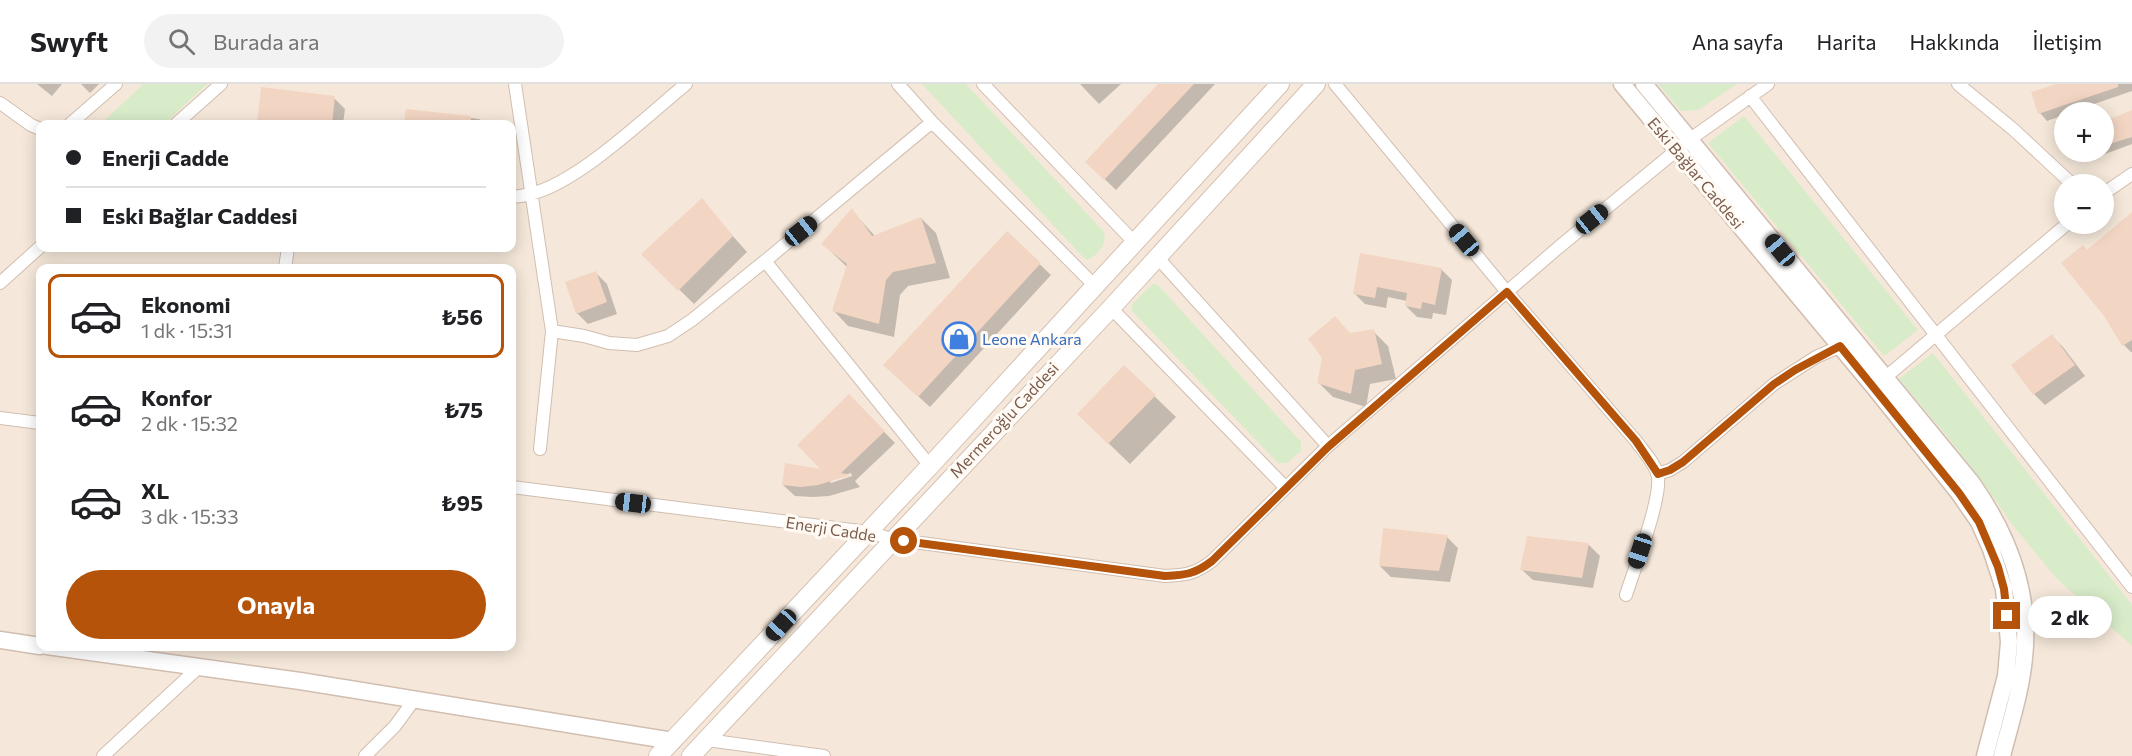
<!DOCTYPE html>
<html lang="tr">
<meta charset="utf-8">
<style>
:root{--surface:#fff;--page:#f2f2f2;--text:#202124;--muted:#757577;--line:#e0e0e0;--accent:#b45309}
body{margin:0;font-family:Commissioner,sans-serif;background:var(--page);color:var(--text);height:100vh;display:flex;flex-direction:column;font-size:22px;white-space:nowrap}
*{box-sizing:border-box;margin:0}
p{font-size:20px;color:var(--muted)}
.icon{flex:none;width:33px;height:33px;fill:none;stroke:currentColor;stroke-width:2;stroke-linecap:round;stroke-linejoin:round}
.map{position:relative;flex:1;overflow:hidden}
.side{position:absolute;left:36px;top:180px;width:480px;height:387px;display:flex;flex-direction:column;background:var(--surface);border-radius:12px;box-shadow:0 3px 15px #0003}
.side>*{flex:none}
.guide{position:absolute;left:36px;top:36px;width:480px;height:132px;border-radius:12px;box-shadow:0 3px 15px #0003;display:grid;align-content:center;height:132px;padding:0 30px;background:var(--surface)}
.fabs{position:absolute;left:2054px;top:18px;display:grid;gap:12px}
.fabs a{display:grid;place-items:center;width:60px;height:60px;border-radius:50%;background:var(--surface);box-shadow:0 3px 15px #0003;font-size:30px}
.end{position:absolute;width:27px;height:27px;margin:-14px;border:8px solid #b45309;background:#fff;box-shadow:0 0 0 3px #fff}
.from{border-radius:50%}
.bubble{position:absolute;height:42px;border-radius:21px;background:var(--surface);box-shadow:0 3px 15px #0003;font-size:20px;font-weight:700;line-height:42px;text-align:center}
.car{position:absolute;width:18px;height:36px;margin:-18px -9px;border-radius:8px;box-shadow:0 0 4px 2px #0007;background:linear-gradient(#222 24%,#8ab4d8 0 40%,#222 0 76%,#8ab4d8 0 86%,#222 0)}
.guide b{display:flex;align-items:center;gap:21px;height:57px;font-size:22px}
.guide b+b{border-top:2px solid var(--line)}
.guide i{width:15px;height:15px;background:var(--text)}
ul{padding:10px 0 0;list-style:none}
li{display:flex;align-items:center;gap:18px;height:84px;margin:0 12px 9px;padding:0 18px;border:3px solid transparent;border-radius:12px}
li div{flex:1}
li b{display:block;font-size:22px}
li em{font-style:normal;font-weight:700}
li.selected{border-color:var(--accent)}
li>.icon{width:54px;height:54px;stroke-width:1.5}
.primary-button{display:flex;gap:12px;margin-top:auto;padding:12px 30px}
.primary-button a{flex:1;height:69px;border-radius:36px;background:var(--accent);color:#fff;font-size:24px;font-weight:700;line-height:69px;text-align:center}
header{display:flex;align-items:center;gap:36px;box-sizing:border-box;height:84px;padding:0 30px;background:var(--surface);border-bottom:2px solid var(--line)}
header strong{font-size:28px}
nav{display:flex;gap:33px;margin-inline-start:auto;font-size:21px}
.search{width:420px;height:54px;background:var(--page);display:flex;align-items:center;gap:15px;box-sizing:border-box;padding:0 21px;border-radius:33px;color:var(--muted);font-size:22px}
.map>svg:first-child{display:block}
.residential{fill:#f5e8da;fill-rule:evenodd}
.green{fill:#d8ecc9}
.shadow{fill:#0003;fill-rule:evenodd}
.building{fill:#f3d5c3}
.lines{fill:none;stroke-linecap:round;stroke-linejoin:round}
.minor-casing{stroke:#d1beb0;stroke-width:14}
.tertiary-casing{stroke:#d1beb0;stroke-width:19}
.secondary-casing{stroke:#d6c0b0;stroke-width:20}
.minor{stroke:#fff;stroke-width:12}
.tertiary{stroke:#fff;stroke-width:16}
.secondary{stroke:#fff;stroke-width:18}
.route{stroke:#b45309;stroke-width:8}
.labels{text-anchor:middle;stroke-width:6;stroke-linejoin:round;paint-order:stroke}
.street-label{font-size:16px;fill:#7a5c4d;stroke:#fffaf3}
.shop-label{font-size:16px;fill:#366cbe;stroke:#fffaf3;text-anchor:start}
</style>
<header>
<strong>Swyft</strong>
<div class="search"><svg class="icon" aria-label="search" viewBox="0 0 24 24"><circle cx="10" cy="10" r="6"/><path d="M15 15l6 6"/></svg>Burada ara</div>
<nav><a>Ana sayfa</a><a>Harita</a><a>Hakkında</a><a>İletişim</a></nav>
</header>
<div class="map">
<svg width="2132" height="672" viewBox="0 0 2132 672">
<rect width="100%" height="100%" fill="#fdf6ec"/>
<!-- residential -->
<path class="residential" d="M0 0H2132V672H0ZM2064 28H2103V68H2064ZM40 40H512V164H40ZM2064 100H2103V140H2064ZM40 184H512V562H40Z"/>
<!-- green -->
<path class="green" d="M143 0H207L164 40H101Z
M922 0H966L1104 148C1107 161 1099 170 1087 176L1082 172Z
M1658 0H1737L1698 26 1681 27Z
M1744 32 1918 246 1884 272 1708 59Z
M1153 200 1158 201 1301 358V367L1287 379H1278L1131 226 1133 219Z
M1933 269 2132 521V562L2056 494 2011 439 1985 401 1947 352 1899 295Z"/>
<!-- shadow -->
<path class="shadow" d="M37 0H62L52 12Z
M81 0H99L90 9Z
M1080 0H1121L1099 20Z
M1160 0H1215L1116 106 1087 78Z
M2059 0H2132V7L2071 28H2064V31L2047 37 2040 29 2033 9Z
M262 5 334 14 345 25 343 40H258Z
M408 26 479 35 485 40H406Z
M2132 28V60L2089 76 2082 69 2103 68V39Z
M701 116 747 168 694 220 643 170Z
M852 127 875 152 921 134 936 149 950 194 908 202 900 211 894 253 848 242 834 227 847 183 823 160Z
M2132 131V268H2131L2124 261 2105 231 2088 168Z
M1007 149 1051 191 930 323 896 292Z
M1441 185 1452 196 1446 231 1433 229 1432 235 1417 233 1406 222 1407 217 1388 213 1386 224 1365 220 1354 209Z
M596 189 607 200 617 230 588 240 577 229Z
M1373 247 1388 262 1396 295 1370 300 1366 323 1333 313 1318 298Z
M2052 252 2063 263 2085 292 2045 321 2034 310 2013 281Z
M1124 283 1176 333 1130 380 1100 351Z
M849 312 895 359 855 397 860 403 829 412 813 413 795 412 783 401 824 388ZM851 389 852 392 831 399 829 396Z
M1447 453 1458 464 1450 498 1391 493 1380 482Z
M1589 461 1600 472 1593 504 1533 496 1521 485Z"/>
<!-- building -->
<path class="building" d="M1158 0H1194L1104 96 1085 78Z
M2056 0H2118V3L2038 30 2031 8Z
M261 3 335 12 332 40H257Z
M406 25 471 32V40H404Z
M2132 26V53L2103 62V38Z
M702 114 733 152 678 207 641 170Z
M852 124 872 152 921 133 936 179 893 188 886 196 879 240 832 227 847 180 821 160Z
M2132 128V256L2122 262 2104 232 2061 179 2083 161 2087 166Z
M1007 147 1041 179 918 313 883 281Z
M1360 169 1442 184 1435 221 1422 218 1421 225 1405 222 1407 209 1377 203 1375 214 1353 210Z
M596 187 607 218 576 230 565 198Z
M1335 232 1350 249 1374 245 1382 280 1355 286 1351 310 1317 299 1322 274 1308 255Z
M2052 250 2075 281 2033 311 2011 281Z
M1124 281 1156 311 1108 360 1077 330Z
M849 310 885 347 841 389 851 391 818 401 801 403 782 401 785 379 820 385 797 361Z
M1383 444 1448 451 1439 487 1379 482Z
M1527 452 1589 459 1582 494 1520 486Z"/>
<g class="lines">
<!-- minor casing -->
<g class="minor-casing">
<path id="minor" d="M515 0 552 247 540 365
M898 0 932 38 1094 201
M983 0 1134 158
M1335 0 1507 208 1636 357C1643 367 1656 380 1658 393 1661 418 1634 485 1626 511
M1958 0 2014 46 2072 100
M1750 12 2132 503
M0 19 31 41 40 45
M70 40 116 0
M176 40 221 0
M2103 110 2132 90
M512 113C518 112 524 112 530 110 578 99 647 32 686 0
M1157 173 1328 362
M765 177 930 382
M285 184 288 164
M0 199 40 163
M1111 224 1286 404
M552 247 584 252 609 259 637 261 668 252 692 236 765 177 932 38
M1880 298 2067 140
M0 334 40 339
M1657 390 1670 386 1683 378 1774 300 1816 273 1841 262
M512 403 868 448 892 455 1165 492C1186 491 1195 490 1212 477L1328 362 1559 163 1689 56 1768 0
M707 656 824 672
M103 672 199 583
M365 672 395 642 414 616"/>
</g>
<!-- tertiary casing -->
<g class="tertiary-casing">
<path id="tertiary" d="M1622 0 1874 303 1959 409 1979 438 1991 465 2004 505 2009 558 2006 592 1985 672
M1644 0 1971 398C2008 450 2031 510 2024 574 2021 607 2010 640 2002 672
M0 556 40 562
M47 562 300 597 673 657"/>
</g>
<!-- secondary casing -->
<g class="secondary-casing">
<path id="secondary" d="M658 672 930 382 1280 0
M691 672 1111 224 1316 0"/>
</g>
<!-- minor -->
<use href="#minor" class="minor"/>
<!-- tertiary -->
<use href="#tertiary" class="tertiary"/>
<!-- secondary -->
<use href="#secondary" class="secondary"/>
</g>
<g class="lines">
<!-- route -->
<path class="route" d="M904 457 1165 492C1186 491 1195 490 1212 477L1328 363 1507 208 1636 357 1658 390 1670 386 1683 378 1774 300 1795 286 1840 262 1959 409 1979 438 1998 483 2004 505 2007 532"/>
</g>
<!-- icons -->
<defs>
<g id="shop-ring" transform="scale(1.725)"><circle r="9.5" fill="#fffaf3" stroke="#3f7fe0" stroke-width="1.5"/><path d="M-5-2.5h2.3a2.7 3.5 0 0 1 5.4 0H5L5.5 6h-11ZM-1.5-2.5h3a1.5 2.3 0 0 0-3 0Z" fill="#3f7fe0"/></g>
</defs>
<g fill-rule="evenodd">
<use href="#shop-ring" x="959" y="255"/>
</g>
<g class="labels">
<!-- street labels -->
<g class="street-label">
<text transform="translate(1696 89) rotate(50)" y="6">Eski Bağlar Caddesi</text>
<text transform="translate(1004 336) rotate(-47)" y="6">Mermeroğlu Caddesi</text>
<text transform="translate(831 445) rotate(9)" y="6">Enerji Cadde</text>
</g>
<!-- shop labels -->
<g class="shop-label">
<text x="982" y="261">Leone Ankara</text>
</g>
</g>
</svg>
<div class="fabs">
<a>+</a>
<a>−</a>
</div>
<i class="end from" style="left:904px;top:457px"></i>
<i class="end" style="left:2007px;top:532px"></i>
<div class="bubble" style="left:2028px;top:512px;width:84px">2 dk</div>
<i class="car" style="left:1592px;top:135px;rotate:51deg"></i>
<i class="car" style="left:801px;top:147px;rotate:51deg"></i>
<i class="car" style="left:1464px;top:156px;rotate:320deg"></i>
<i class="car" style="left:1780px;top:166px;rotate:320deg"></i>
<i class="car" style="left:633px;top:419px;rotate:277deg"></i>
<i class="car" style="left:1640px;top:467px;rotate:198deg"></i>
<i class="car" style="left:781px;top:541px;rotate:223deg"></i>
<div class="guide">
<b><i class="from"></i>Enerji Cadde</b>
<b><i></i>Eski Bağlar Caddesi</b>
</div>
<section class="side">
<ul>
<li class="selected"><svg class="icon" aria-label="car" viewBox="0 0 24 24"><path d="M5 17H2v-5l4-1 3-4h7l3 4 3 1v5h-3M9 17h6M6 11h13"/><circle cx="7" cy="17" r="2"/><circle cx="17" cy="17" r="2"/></svg><div><b>Ekonomi</b><p>1 dk · 15:31</p></div><em>₺56</em></li>
<li><svg class="icon" aria-label="car" viewBox="0 0 24 24"><path d="M5 17H2v-5l4-1 3-4h7l3 4 3 1v5h-3M9 17h6M6 11h13"/><circle cx="7" cy="17" r="2"/><circle cx="17" cy="17" r="2"/></svg><div><b>Konfor</b><p>2 dk · 15:32</p></div><em>₺75</em></li>
<li><svg class="icon" aria-label="car" viewBox="0 0 24 24"><path d="M5 17H2v-5l4-1 3-4h7l3 4 3 1v5h-3M9 17h6M6 11h13"/><circle cx="7" cy="17" r="2"/><circle cx="17" cy="17" r="2"/></svg><div><b>XL</b><p>3 dk · 15:33</p></div><em>₺95</em></li>
</ul>
<div class="primary-button"><a>Onayla</a></div>
</section>
</div>
